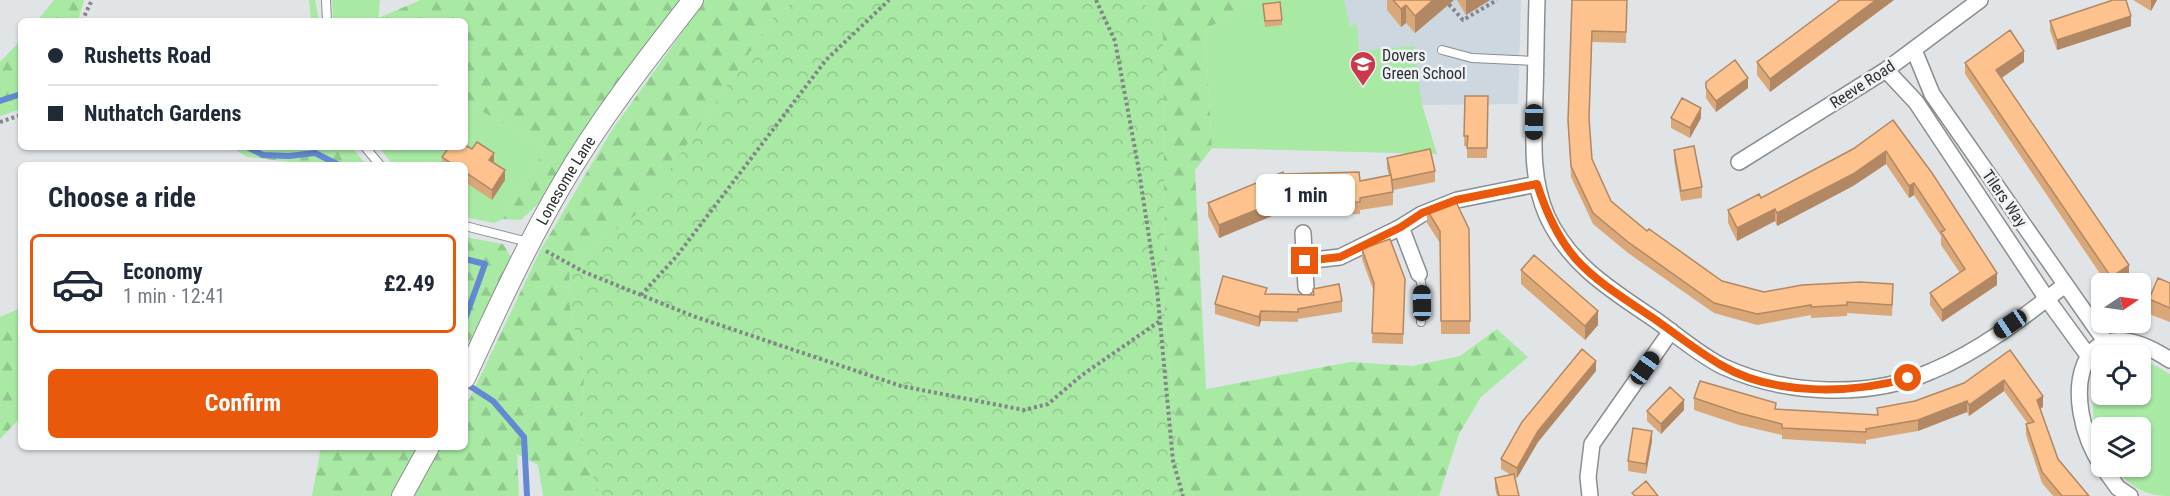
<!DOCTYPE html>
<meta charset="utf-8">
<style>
:root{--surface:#fff;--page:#f6f6f7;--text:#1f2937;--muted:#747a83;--line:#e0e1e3;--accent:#ea580c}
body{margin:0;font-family:"Roboto Condensed",sans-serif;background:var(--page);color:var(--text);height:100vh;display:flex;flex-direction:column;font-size:22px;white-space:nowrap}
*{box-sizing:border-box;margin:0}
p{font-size:20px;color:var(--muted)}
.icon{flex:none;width:33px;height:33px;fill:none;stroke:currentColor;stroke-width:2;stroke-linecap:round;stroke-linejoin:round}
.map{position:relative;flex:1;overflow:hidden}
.side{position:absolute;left:18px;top:162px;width:450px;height:288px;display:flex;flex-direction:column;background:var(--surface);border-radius:9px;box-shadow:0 2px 4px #0004}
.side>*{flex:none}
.guide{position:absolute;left:18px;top:18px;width:450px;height:132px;border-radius:9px;box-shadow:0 2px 4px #0004;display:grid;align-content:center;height:132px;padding:0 30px;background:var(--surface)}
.needle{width:39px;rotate:77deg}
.tools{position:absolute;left:2091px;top:273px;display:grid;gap:12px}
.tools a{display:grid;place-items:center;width:60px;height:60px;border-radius:9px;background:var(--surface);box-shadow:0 2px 4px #0004;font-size:30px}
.end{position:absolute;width:27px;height:27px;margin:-14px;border:8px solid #ea580c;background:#fff;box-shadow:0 0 0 3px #fff}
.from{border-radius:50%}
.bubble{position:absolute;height:42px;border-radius:9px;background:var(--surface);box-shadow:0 2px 4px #0004;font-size:20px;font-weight:700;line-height:42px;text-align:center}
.car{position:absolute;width:18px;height:36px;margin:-18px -9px;border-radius:8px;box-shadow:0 0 4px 2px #0007;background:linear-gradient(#222 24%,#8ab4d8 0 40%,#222 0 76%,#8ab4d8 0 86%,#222 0)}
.guide b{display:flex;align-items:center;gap:21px;height:57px;font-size:22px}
.guide b+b{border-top:2px solid var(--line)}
.guide i{width:15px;height:15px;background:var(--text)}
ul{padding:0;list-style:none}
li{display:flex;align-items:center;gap:18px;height:99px;margin:0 12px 9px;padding:0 18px;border:3px solid transparent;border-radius:9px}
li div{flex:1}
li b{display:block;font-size:22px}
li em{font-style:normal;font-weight:700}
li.selected{border-color:var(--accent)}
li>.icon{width:54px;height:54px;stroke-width:1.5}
h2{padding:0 30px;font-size:27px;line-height:72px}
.button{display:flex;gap:12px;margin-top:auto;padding:12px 30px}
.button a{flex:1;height:69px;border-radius:9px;background:var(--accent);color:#fff;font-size:24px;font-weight:700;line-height:69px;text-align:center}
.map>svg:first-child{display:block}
.built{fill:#cdd7df}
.green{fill:#a8e9a4}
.forest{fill:url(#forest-firs)}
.park{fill:url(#park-crowns)}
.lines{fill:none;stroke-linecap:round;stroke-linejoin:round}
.stream{stroke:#6588d3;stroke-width:6}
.service-casing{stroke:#8a8e90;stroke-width:10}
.minor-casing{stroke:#8a8e90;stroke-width:18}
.tertiary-casing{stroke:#8a8e90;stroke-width:22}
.path{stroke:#838688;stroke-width:4;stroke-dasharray:3 3;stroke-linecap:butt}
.service{stroke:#fff;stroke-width:8}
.minor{stroke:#fff;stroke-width:15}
.tertiary{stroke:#fff;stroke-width:20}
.wall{fill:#daa779}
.shaded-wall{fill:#b18863}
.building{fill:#fdc28d;stroke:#b18863;stroke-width:1.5}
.route{stroke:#ea580c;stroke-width:8}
.labels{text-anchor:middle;stroke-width:5;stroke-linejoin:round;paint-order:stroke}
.poi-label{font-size:16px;fill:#2e3031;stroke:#eef2f4;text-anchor:start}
.street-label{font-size:16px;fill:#2e3031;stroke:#eef2f4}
</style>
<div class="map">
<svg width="2170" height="496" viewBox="0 0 2170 496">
<defs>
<pattern id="forest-firs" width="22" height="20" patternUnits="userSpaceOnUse" patternTransform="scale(1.5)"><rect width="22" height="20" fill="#a8e9a4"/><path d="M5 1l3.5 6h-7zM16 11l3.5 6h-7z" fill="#91c88e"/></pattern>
<pattern id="park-crowns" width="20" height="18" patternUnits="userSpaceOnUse" patternTransform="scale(1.5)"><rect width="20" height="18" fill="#a8e9a4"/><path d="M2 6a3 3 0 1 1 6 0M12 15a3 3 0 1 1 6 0" fill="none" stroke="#91c88e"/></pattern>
</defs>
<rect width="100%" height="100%" fill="#e1e4e7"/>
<!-- built -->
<path class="built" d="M1249 0H1521L1518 104 1422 105 1437 154 1212 148Z"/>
<!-- green -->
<path class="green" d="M309 0H315L319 21H311Z
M332 0H380L378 21H333Z
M1249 0H1344L1350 26 1357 24 1359 51 1414 46 1422 105 1437 154 1212 148 1205 31Z
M465 102 546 147 503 219 494 223 465 217V165H393L379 147H465Z
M2103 352 2131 355 2102 356V394H2140L2141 358 2170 374V496C2145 496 2129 486 2114 467L2140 466V428H2102L2101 448C2088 422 2097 394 2089 368L2094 359Z"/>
<!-- forest -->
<path class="forest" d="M54 0H84L78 21H37Z
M421 0H681L604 101 538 204 521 220 503 219 546 147 465 102V21H378V18Z
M705 0H795L774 17 642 211 570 265 569 301 584 378 581 449 601 496H543L538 465 517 454 519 496H312L321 447H465V398L469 400 540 251 610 133Z
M1142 0H1249L1205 31 1212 148 1195 170 1206 389 1350 362 1412 366 1460 356 1497 329 1528 357 1481 397 1459 434 1439 496H1193L1179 465 1165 313 1163 35Z
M21 40V109L0 116V62Z
M231 147H351L367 165H317L247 157Z
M465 237 503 244 511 257 465 350Z
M21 308V417L0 439V317Z"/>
<!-- park -->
<path class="park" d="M795 0H1142L1163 35 1165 313 1179 465 1193 496H601L581 449 584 378 569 301 570 265 642 210 774 17Z"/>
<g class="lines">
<!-- stream -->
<path class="stream" d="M0 101 21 94
M247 147 263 155 289 156 315 153 339 165
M465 259 485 264 465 319
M465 383 493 401 524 437 527 496"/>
<!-- service casing -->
<g class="service-casing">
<path id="service" d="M326 0 327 21
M1442 50 1472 58 1536 61
M365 147 380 165
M465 226 528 242
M1419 274 1422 287 1421 322"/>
</g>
<!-- minor casing -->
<g class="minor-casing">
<path id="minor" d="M1537 0C1536 32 1536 64 1535 95 1534 137 1530 177 1547 216 1570 266 1613 291 1657 321 1678 336 1701 356 1724 367 1786 395 1869 399 1932 371 1980 351 2025 316 2065 285
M1914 50 1932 94 2105 341
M1886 70 1916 102 2047 299 2087 354
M1739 162 1886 70 1980 0
M1401 227 1419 274
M1303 233 1306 287
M1305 261 1340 257 1401 227 1422 214 1457 200 1537 184
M2102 466C2059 401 2075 297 2170 360
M2102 466 2118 488 2130 496
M1590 496 1588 477 1592 444 1671 331"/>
</g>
<!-- tertiary casing -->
<g class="tertiary-casing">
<g id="tertiary">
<path id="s1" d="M465 378C495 313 525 248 561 186 599 120 646 60 693 0"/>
<path d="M402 496 429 447"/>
</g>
</g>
<!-- path -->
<path class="path" d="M1096 0 1115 41 1138 165 1157 289 1173 461 1183 496
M1445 0 1463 20 1497 0
M82 21 92 0
M0 122 21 115
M546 251 584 272 693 316 901 386 1024 410 1048 404 1082 375 1160 321
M641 295 676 257 826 60 889 0"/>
<!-- service -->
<use href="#service" class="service"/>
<!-- minor -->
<use href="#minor" class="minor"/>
<!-- tertiary -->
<use href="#tertiary" class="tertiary"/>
</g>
<!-- wall -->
<path class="wall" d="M1387 0H1454L1415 33 1406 23 1401 27 1387 10Z
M1457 0H1490L1466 15Z
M1572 0H1627L1626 43 1592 42 1589 121 1592 159 1611 201 1647 231 1722 281 1764 292 1893 295 1892 316 1847 313V316L1811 318V315L1757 325 1714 313 1628 253 1593 224 1571 177 1568 121Z
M1840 0H1894L1770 92 1757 75V62Z
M2133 0H2157L2151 11Z
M1263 4 1282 20V25L1265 27Z
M2050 21 2131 26 2057 50 2050 31Z
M2024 62 2001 78 2129 276 2118 284H2107L1965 74V63Z
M1706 82 1748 88 1716 112 1706 98Z
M1465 96H1488L1487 158H1467V146H1464Z
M1671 118H1701L1690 138 1671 128Z
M1893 120 1997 285 1942 322 1930 305V293L1960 273 1941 245V236L1914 195 1909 198 1886 164 1853 186 1777 226 1775 221 1737 241 1728 223V210L1761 198 1853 149Z
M1674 150 1702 187V198L1681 201 1674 160Z
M442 157 494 163 505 180 492 200 465 182V165H442Z
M1387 158 1435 171V182L1393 190V205L1360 210V214L1308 216V201L1219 238 1208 216V203L1283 174 1360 181 1389 176 1387 168Z
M1427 210 1469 229 1470 334H1441L1440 243 1427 223Z
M1362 249 1405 279 1403 344 1372 343 1374 292 1362 259Z
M1521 270 1598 325 1585 340 1521 284Z
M2170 283V322L2149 314V299Z
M1313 289 1342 301V312L1298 319V322L1261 321 1259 327 1215 314V304L1267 294 1313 295Z
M2010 350 2043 407 2040 409 2058 459 2089 496H2053L2042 483 2026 435V424H2028L2004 391 1969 416 1967 412 1918 431 1866 440V444L1782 439V435L1739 425 1694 410V398L1776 409 1877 415V408L1915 401 1964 383Z
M1596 371 1538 442 1517 478 1515 477 1519 496H1497L1495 488V478L1511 475 1501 469V459Z
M1684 410 1661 434 1647 421V411Z
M1652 441 1646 474 1628 471V461Z"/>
<!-- shaded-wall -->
<path class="shaded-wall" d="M1433 0H1454L1415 33V16Z
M1466 0H1490L1466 15Z
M1876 0H1894L1770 92V79Z
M2151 0H2157L2151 11Z
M1406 5V23L1401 27V9Z
M2131 16V26L2057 50V40Z
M2024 51V62L1996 82V70Z
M1748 78V88L1716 112V101Z
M1701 108V118L1690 138V128Z
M1886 151V164L1853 186 1777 226V213Z
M494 153V163L489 160Z
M505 170V180L492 200V190Z
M1914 183V195L1909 198V186Z
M1308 189V201L1219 238V225Z
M1775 209V221L1737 241V228Z
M2129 265V276L2118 284H2111V277Z
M1997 273V285L1942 322V310Z
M1261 311V321L1259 327V317Z
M1598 311V325L1585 340V326Z
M1596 361V371L1538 442 1517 478V468L1538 431Z
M2004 380V391L1969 416V405Z
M2043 396V407L2037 411V400Z
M1684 400V410L1661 434V424Z
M1967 401V412L1918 431V420Z
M1652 431V441L1646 474V464Z"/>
<!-- building -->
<path class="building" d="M1393 0H1433L1415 16 1406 5 1401 9Z
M1572 0H1627L1626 32 1592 31 1589 118 1592 159 1611 201 1647 231 1649 229 1722 281 1764 292 1802 285 1860 282 1893 284 1892 305 1847 302V305L1811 307V305L1757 314 1714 303 1628 242 1593 213 1571 166 1568 121Z
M1840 0H1876L1770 79 1757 62Z
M2113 0H2126L2131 16 2057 40 2050 21Z
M1280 2 1282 20 1265 21 1263 4Z
M2010 30 2024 51 1996 70 2129 265 2111 277 1965 63Z
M1735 60 1748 78 1716 101 1706 88V82Z
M1465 96H1488L1487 148H1467L1468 136H1464Z
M1682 98 1701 108 1690 128 1671 118Z
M1893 120 1932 173 1997 273 1942 310 1930 293 1965 269 1941 232 1945 230 1914 183 1909 186 1886 151 1853 174 1777 213 1775 209 1737 228 1728 210 1759 194 1761 198 1853 149Z
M477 142 494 153 489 160 505 170 492 190 465 172V165H454L442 157 449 147H465V145L472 149Z
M1694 146 1702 187 1681 191 1674 150Z
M1430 149 1435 171 1392 180 1387 158Z
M1283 172V174L1359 172 1360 181 1391 175 1393 192 1360 198V202L1308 204V189L1219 225 1208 203Z
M1456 202 1469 229 1470 321H1441L1440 231 1427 210Z
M1390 239 1405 279 1403 334 1372 333 1374 283 1362 249Z
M1534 255 1598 311 1585 326 1521 270Z
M1223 276 1267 288 1265 294 1314 295 1313 289 1339 284 1342 301 1298 309V312L1261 311 1259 317 1215 304Z
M2158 278 2170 283V308L2149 299Z
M1582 349 1596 361 1538 431 1517 468 1501 459 1522 422Z
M2010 350 2043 396 2037 400 2058 459 2089 496H2062L2042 472 2026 424 2034 422 2004 380 1969 405 1967 401 1918 420 1866 429V432L1782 428V424L1739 413 1694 398 1700 381 1776 403 1775 409 1878 415 1877 408 1915 401 1964 383Z
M1670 387 1684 400 1661 424 1647 411Z
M1633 428 1652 431 1646 464 1628 461Z
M1514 474 1519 496H1499L1495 478Z
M1646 481 1658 496H1635L1632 493Z"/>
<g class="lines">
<!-- route -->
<path class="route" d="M1305 261 1340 257 1401 227 1422 213 1456 200 1537 184C1562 261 1589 275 1653 318 1676 334 1697 351 1721 365 1773 396 1852 394 1908 378"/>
</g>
<!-- icons -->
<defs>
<g id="school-pin" transform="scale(1.35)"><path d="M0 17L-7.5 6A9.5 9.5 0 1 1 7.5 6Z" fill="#ca3a4c" stroke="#eef2f4"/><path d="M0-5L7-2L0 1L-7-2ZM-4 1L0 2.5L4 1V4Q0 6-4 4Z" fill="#fff"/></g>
</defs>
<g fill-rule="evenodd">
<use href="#school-pin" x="1363" y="64"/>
</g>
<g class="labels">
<!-- poi labels -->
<g class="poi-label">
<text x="1382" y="61">Dovers<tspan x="1382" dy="18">Green School</tspan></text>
</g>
<!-- street labels -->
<g class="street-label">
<text transform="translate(1862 84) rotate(-33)" y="6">Reeve Road</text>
<text dy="6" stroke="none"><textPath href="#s1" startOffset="222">Lonesome Lane</textPath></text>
<text transform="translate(2005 198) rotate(55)" y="6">Tilers Way</text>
</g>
</g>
</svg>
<div class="tools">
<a><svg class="needle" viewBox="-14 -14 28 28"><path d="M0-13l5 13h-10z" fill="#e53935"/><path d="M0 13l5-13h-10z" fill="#747a83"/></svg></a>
<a><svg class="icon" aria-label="locate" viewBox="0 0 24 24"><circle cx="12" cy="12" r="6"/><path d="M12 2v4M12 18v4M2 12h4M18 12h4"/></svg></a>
<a><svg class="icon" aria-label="layers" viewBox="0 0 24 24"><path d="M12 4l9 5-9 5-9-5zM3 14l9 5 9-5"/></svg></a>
</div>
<i class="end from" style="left:1908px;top:378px"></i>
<i class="end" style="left:1305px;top:261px"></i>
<div class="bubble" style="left:1256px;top:174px;width:99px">1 min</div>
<i class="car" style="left:1534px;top:122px;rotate:181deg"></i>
<i class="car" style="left:1422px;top:303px;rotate:359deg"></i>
<i class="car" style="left:2010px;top:324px;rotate:236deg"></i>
<i class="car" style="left:1645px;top:368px;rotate:35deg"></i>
<div class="guide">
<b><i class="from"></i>Rushetts Road</b>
<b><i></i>Nuthatch Gardens</b>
</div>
<section class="side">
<h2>Choose a ride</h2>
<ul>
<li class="selected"><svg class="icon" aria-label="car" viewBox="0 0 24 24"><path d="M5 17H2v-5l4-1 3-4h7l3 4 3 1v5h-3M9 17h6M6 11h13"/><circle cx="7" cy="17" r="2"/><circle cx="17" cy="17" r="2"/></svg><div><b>Economy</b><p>1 min · 12:41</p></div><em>£2.49</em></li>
</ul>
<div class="button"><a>Confirm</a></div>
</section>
</div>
